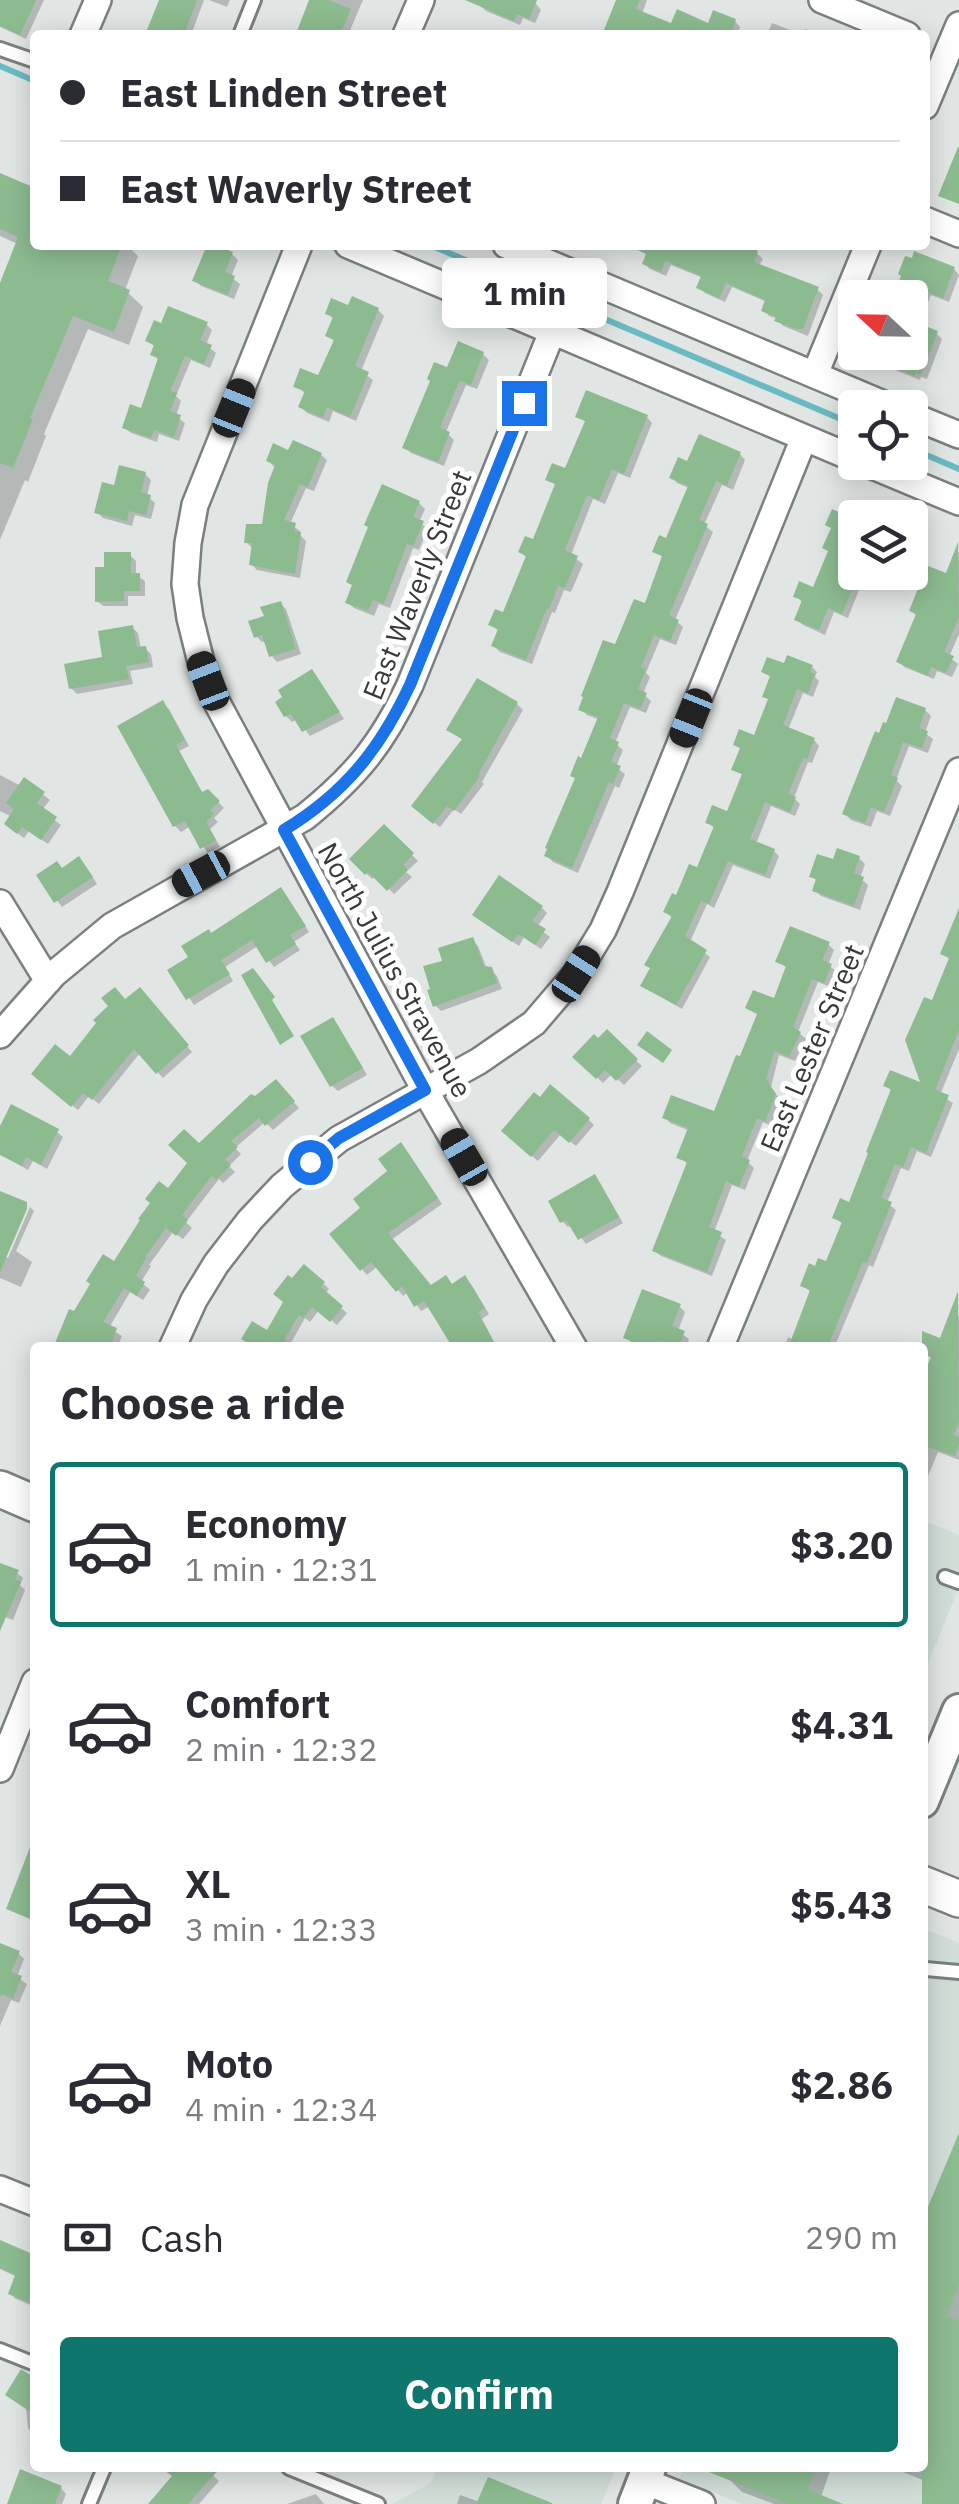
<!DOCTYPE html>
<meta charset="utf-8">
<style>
:root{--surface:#fff;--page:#f2f2f3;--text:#2b2b33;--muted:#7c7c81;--line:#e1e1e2;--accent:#0f766e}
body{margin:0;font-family:"IBM Plex Sans",sans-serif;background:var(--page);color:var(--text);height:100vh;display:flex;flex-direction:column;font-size:38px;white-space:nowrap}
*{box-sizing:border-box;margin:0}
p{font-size:32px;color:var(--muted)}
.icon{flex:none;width:55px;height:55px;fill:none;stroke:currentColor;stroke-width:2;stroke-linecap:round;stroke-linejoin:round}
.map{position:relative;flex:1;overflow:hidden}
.drawer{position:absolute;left:30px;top:1342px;width:898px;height:1130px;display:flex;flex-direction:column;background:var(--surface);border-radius:10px;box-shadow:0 5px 25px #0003}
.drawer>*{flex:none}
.top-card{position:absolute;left:30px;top:30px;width:900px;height:220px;border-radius:10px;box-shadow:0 5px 25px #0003;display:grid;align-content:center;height:220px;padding:0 30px;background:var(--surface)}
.needle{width:65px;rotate:292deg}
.tools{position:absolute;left:838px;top:280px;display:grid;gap:20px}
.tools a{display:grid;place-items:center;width:90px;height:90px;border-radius:10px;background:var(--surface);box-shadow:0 5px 25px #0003;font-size:50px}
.end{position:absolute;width:45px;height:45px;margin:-22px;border:12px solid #1a73e8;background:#fff;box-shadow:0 0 0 5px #fff}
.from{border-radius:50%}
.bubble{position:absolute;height:70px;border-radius:10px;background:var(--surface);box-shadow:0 5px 25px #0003;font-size:32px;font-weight:700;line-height:70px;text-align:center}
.car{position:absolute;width:30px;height:60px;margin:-30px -15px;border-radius:12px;box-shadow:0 0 8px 2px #0007;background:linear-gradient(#222 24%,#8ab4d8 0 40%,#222 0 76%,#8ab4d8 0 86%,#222 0)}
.top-card b{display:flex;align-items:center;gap:35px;height:95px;font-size:38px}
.top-card b+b{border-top:2px solid var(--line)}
.top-card i{width:25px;height:25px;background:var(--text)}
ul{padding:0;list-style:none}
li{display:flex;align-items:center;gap:30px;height:165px;margin:0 20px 15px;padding:0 10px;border:5px solid transparent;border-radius:10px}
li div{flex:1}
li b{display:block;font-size:38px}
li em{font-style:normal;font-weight:700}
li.active{border-color:var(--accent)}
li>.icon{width:90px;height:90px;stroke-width:1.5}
h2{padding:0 30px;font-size:45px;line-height:120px}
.pay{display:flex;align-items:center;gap:25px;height:110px;padding:0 30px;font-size:38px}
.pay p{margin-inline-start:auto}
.primary-button{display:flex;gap:20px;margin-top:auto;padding:20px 30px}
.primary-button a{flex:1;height:115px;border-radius:10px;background:var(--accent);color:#fff;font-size:40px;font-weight:700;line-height:115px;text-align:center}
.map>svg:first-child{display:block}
.built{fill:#d1ded8}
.shadow{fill:#0003}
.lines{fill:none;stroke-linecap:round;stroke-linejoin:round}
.stream{stroke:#6ab9c3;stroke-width:6}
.building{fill:#8dbb90}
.service-casing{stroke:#7b7f7d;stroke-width:18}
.minor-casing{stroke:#7b7f7d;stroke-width:30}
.tertiary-casing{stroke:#7b7f7d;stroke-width:38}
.secondary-casing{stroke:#7b7f7d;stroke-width:40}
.service{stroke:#fff;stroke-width:12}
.minor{stroke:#fff;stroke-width:25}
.tertiary{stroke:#fff;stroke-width:32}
.secondary{stroke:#fff;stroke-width:35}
.route{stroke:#1a73e8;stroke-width:12}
.labels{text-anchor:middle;stroke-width:10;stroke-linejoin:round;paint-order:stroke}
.street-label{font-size:28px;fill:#383a39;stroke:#fff}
</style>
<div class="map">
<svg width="959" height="2504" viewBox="0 0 959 2504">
<rect width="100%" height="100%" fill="#e1e6e4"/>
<!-- built -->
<path class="built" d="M923 1520 959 1535V1587L923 1676Z
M923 1928 959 1943V2504H741L679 2478 684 2468H922Z
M437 2468H616L601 2504H392L431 2483Z"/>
<!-- shadow -->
<path class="shadow" d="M0 0H44L26 39 0 27Z
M166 0H204L191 35H148Z
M209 0H230L227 7Z
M312 0H363L348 35H298Z
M482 0H533L541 10 535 23 523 18 520 25 486 11 480 5Z
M619 0H647L642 14 672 26H709L735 21 740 27 738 35H604Z
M772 23 803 35 805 29 819 35H767Z
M0 176 35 190V245H127L138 256 125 290 143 307 129 345 88 329 44 434 46 436 28 482 25 480 0 540V290L18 244 0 236Z
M639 245H739L757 253 763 259 759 266 817 289 823 295 808 336 783 326 778 319 769 316 764 310 767 302 732 287 725 302 705 293 699 288 703 278 671 265 666 276 650 269 645 264 648 254Z
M232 254 238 260 231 277 240 284 234 299 201 286 195 280Z
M954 269 959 275 949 302 931 295 919 326 936 333 942 339 927 379 921 377 920 380 885 366 877 352H910V298H897L904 277Z
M350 308 378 310 384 316 361 371 373 380 356 421 333 411 329 422 307 413 301 407 306 394 296 386 320 378 334 341 328 335 334 320 328 313Z
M206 324 212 330 206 345 216 353 210 368 191 360 176 396 181 401 176 416 185 423 179 441 159 434 157 442 131 433 125 428 143 412 160 361 153 355 154 346 148 341Z
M483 354 489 360 477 389 466 385 446 432 454 440 444 466 411 453 405 447 449 370Z
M578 416 647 417 652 423 630 478 618 473 605 504 593 499 571 555 583 564 571 592 564 590 555 613 552 612 532 664 500 652 494 646 500 632 491 625 505 615 528 559 521 552 534 542 557 486 548 479 567 471 587 423Z
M290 453 321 455 327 460 314 491 306 488 290 524 300 531V535L306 541 300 578 257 570 251 564 253 549 247 543 264 526 274 467 269 461Z
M740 454 745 460 733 490 722 485 704 525 713 532 675 620 683 627 676 645 660 639 646 673 650 677 643 694 651 701 646 713 630 707 615 743 623 750 616 767 625 774 619 788 615 786 578 873 553 862 547 856 600 720 587 715 581 709 616 647 646 606 664 558 655 551 667 541 689 488 677 483 672 477 688 465Z
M145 474 151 480 147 496 155 503 151 519 135 515 132 526 103 518 97 512 115 488Z
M419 503 425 509 419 522 428 529 419 550 413 548 390 608 379 604 374 616 354 608 348 603 370 528Z
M853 509 873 518H855V572H860L854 586 859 590 848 618 834 612 825 635 803 625 797 620 802 602 796 596 814 590 830 553 833 529 849 519Z
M957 552 959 553V634L949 657 958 664 952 677 937 671 934 679 904 667 899 661 917 616 912 611 947 576Z
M130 555 136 561V575L145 581V596H128V606H103L97 601 106 570Z
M280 603 286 609 301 654 277 662 272 656 267 641 262 642 256 636 267 618Z
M132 627 138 633 141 649 145 648 151 654 153 667 130 671 133 684 77 694 71 688 105 659Z
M785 666 812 667 817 672 815 677 819 681 813 697 803 693 788 730 814 740 819 746 812 763 808 762 794 798 800 804 795 816 771 806 756 844 774 851 779 856 770 879 733 865 714 908 707 904 690 942 710 957 682 1009 649 990 673 919 666 912 698 871 715 829 708 822 728 814 744 776 734 769 742 750 736 745 756 738 770 701 765 696 772 678 764 672Z
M312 672 344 719 310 736 297 719 292 722 286 716Z
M163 704 169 709 189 746 179 751 203 794 208 792 224 808 214 818 218 822 210 829 220 847 208 853 189 827 181 832 175 826Z
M517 704 523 710 482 782 484 784 461 814 454 809 440 827 420 812 464 741 450 730Z
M925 710 931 716 925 733 933 739 928 753 909 746 896 780 902 786 890 816 877 811 871 827 851 820 845 814Z
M0 775 21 786 25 781 50 800 42 810 61 825 48 844 29 831 24 838 13 830 12 817 0 811Z
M384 827 418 861 406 872 412 877 394 894 376 876 372 879 352 859Z
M859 858 865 864 860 878 868 885 860 910 821 896 815 890 818 882 812 876 834 862Z
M85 865 97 884 62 907 39 876Z
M286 896 309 932 294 942 300 950 274 967 258 946 225 967 233 981 194 1005 171 970 191 958 211 935Z
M541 907 547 913 537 927 550 937 541 949 524 937 519 946 481 920Z
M472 940 478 946 487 969 491 970 497 976 502 989 441 1011 435 1005 445 962Z
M828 944 834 950 828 965 836 971 830 987 818 982 798 1032 806 1039 795 1061 779 1055 771 1087 781 1101 771 1126 763 1122 747 1161 754 1168 745 1190 732 1185 714 1232 726 1240 712 1276 661 1256 655 1251 688 1164 679 1157 690 1131 670 1123 665 1117 715 1114 759 1015 748 1007 775 1001 788 969 778 961Z
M959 945V1049L940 1095 953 1103 931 1157 917 1151 909 1171 901 1168 887 1203 896 1210 873 1267 869 1265 834 1348H784L788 1337 794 1340 812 1293 803 1286 828 1264 844 1225 835 1218 850 1205 893 1092 886 1086 925 1087 933 1003 951 960 943 954Z
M145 996 192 1052 163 1078 140 1053 99 1104 89 1096 78 1110 39 1079 70 1059 126 1002Z
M338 1026 367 1075 338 1091 332 1086Z
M607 1033 642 1066 624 1085 612 1074 603 1083 575 1057 598 1042Z
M276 1082 299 1108 273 1130 265 1122 235 1148 241 1154 229 1166 235 1172 223 1183 219 1179 186 1222 192 1228 183 1239 173 1232 149 1265 151 1266 141 1282 150 1290 143 1300 130 1292 109 1328 122 1336 117 1348H56L75 1314 115 1264 199 1147Z
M588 1119 594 1125 576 1146 561 1134 538 1161 510 1137Z
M57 1132 63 1137 47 1169 33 1161 28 1170 0 1154V1147Z
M407 1151 442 1204 391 1240 431 1287 453 1286 465 1279 471 1284 489 1314 482 1319 497 1348H470L430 1306 421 1311 408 1292 403 1296 378 1266 367 1275 333 1235 364 1208Z
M595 1177 600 1183 623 1223 586 1244 572 1225 568 1227 562 1221Z
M0 1195 4 1256 8 1258 30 1207 34 1211 16 1251 32 1262 21 1287 0 1278Z
M324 1284 329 1289 325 1294 347 1313 337 1325 319 1310 310 1322 305 1318 288 1348H251Z
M679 1306 685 1312 678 1331 689 1339 686 1348 664 1345 663 1348H644L632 1343 626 1337Z
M952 1313 959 1316V1460L938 1452 922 1491V1387L933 1359 922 1352 941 1341Z
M0 1565 17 1573 23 1578 20 1585 25 1590 13 1620 0 1615Z
M0 1953H18L24 1959 17 1977 27 1984 19 2003 11 2000 0 2026Z
M959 2138V2504H929L935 2485 893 2468H922Z
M0 2242 35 2257V2307L16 2299 11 2294 17 2277 0 2269Z
M35 2381V2434H33L28 2428 26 2409Z
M175 2468H205L219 2481 199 2504H164L175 2477 171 2473Z
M734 2468H831L821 2497 835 2504H774L742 2492 729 2479Z
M61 2488 66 2494 62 2504H10Z
M316 2494 324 2504H287Z
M460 2495 480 2502 535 2504H457Z"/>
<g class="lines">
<!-- stream -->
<path class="stream" d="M0 66 35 81
M430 245 855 425
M910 448 959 469"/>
</g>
<!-- building -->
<path class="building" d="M0 0H36L20 35 0 26Z
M159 0H197L184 35H145Z
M309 0H328L351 9 340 35H308L297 31Z
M465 0H537L529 19 517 14 514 21Z
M616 0H640L636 9 671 23 677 9 708 23 713 10 736 19 731 33 735 35H602Z
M958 147H959V204L938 196Z
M0 173 35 188V245H122L108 281 130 290 114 332 73 316 30 418 33 419 13 468 0 463V283L18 237 0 229Z
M207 245H216L233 252 225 272 235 276 228 295 192 281Z
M627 245H745L758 251 754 262 819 287 803 329H796L774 321 776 317 761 311 765 300 726 283 719 298 696 288 701 276 665 261 661 272 642 264 646 254Z
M914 251 955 267 943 298 925 291 920 305 910 302V298L894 295 901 276 898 274 905 256 912 258Z
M352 296 379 308 355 366 369 372 350 417 327 407 323 418 298 407 305 391 293 387 300 368 318 375 334 340 325 336 333 317 325 314 331 298 348 305Z
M168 306 208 322 200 340 212 345 204 364 185 356 170 391 177 393 170 411 181 415 174 437 154 430 151 438 122 428 130 404 141 408 158 358 150 355 154 345 145 341 154 320 161 323Z
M910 320 938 331 921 375 915 373V376L859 354 910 352Z
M458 341 484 352 471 385 460 381 455 391 440 428 450 432 438 462 402 448 430 381 427 379 434 362 447 367Z
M586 390 648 415 624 474 612 469 599 500 587 495 565 550 578 556 565 588 558 586 549 609 547 608 526 660 491 646 498 629 488 625 495 609 503 612 526 556 518 552 525 536 533 539 555 484 545 480 552 463 565 468 585 421 575 417Z
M699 434 741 452 727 486 716 481 699 520 708 524 669 615 679 620 670 641 654 635 641 667 646 669 638 689 647 693 640 709 624 703 610 738 619 742 611 762 621 766 613 784 609 782 572 868 544 856 547 849 545 848 575 778 570 776 578 756 581 758 598 717 578 710 583 697 581 696 603 640 615 644 634 599 645 603 662 556 652 552 659 535 666 538 688 486 669 478 678 457 687 461Z
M293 440 322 453 308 487 300 484 284 520 296 523 294 531 301 532 295 574 249 565 252 543H244L246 524H262L268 483 275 465 266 461 273 443 288 450Z
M119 465 146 472 141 492 151 495 146 515 129 511 127 521 94 513 102 482 114 485Z
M382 484 420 501 413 517 424 521 413 546 407 544 384 604 373 600 368 611 345 603 352 585 346 582 368 527 364 525Z
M832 509 855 519V582L842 614 828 608 819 630 794 620 802 600 793 597 799 581 813 587 828 551 822 548 831 528 825 525Z
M958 542 959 617 944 652 954 656 946 673 931 667 928 676 896 662 916 614 909 611 919 586 915 584 923 564 946 573Z
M104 552H131V573H140V591H124V601L95 602V567H104Z
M281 601 296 649 269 657 262 635 254 638 248 621 264 616 260 607Z
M133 625 137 647 146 646 149 662 126 666 129 679 69 689 64 664 102 657 98 631Z
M787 655 813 665 810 672 815 674 808 693 797 689 783 725 815 738 807 759 803 758 788 794 796 797 790 812 765 802 750 839 775 849 765 875 728 861 709 904 701 901 685 936 707 950 676 1005 640 986 650 968 644 965 672 916 663 912 672 893 676 895 689 864 697 867 714 826 705 823 712 805 727 811 742 774 731 770 740 748 733 745 739 729 754 735 768 699 762 697 770 676 761 672 767 657 784 663Z
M312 669 340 712 302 732 291 714 284 717 275 702 282 697 278 690Z
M477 678 518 702 478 775 480 776 454 811 447 806 433 824 411 806 462 739 446 730Z
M896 697 926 708 919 728 928 731 922 748 903 742 891 775 898 778 884 812 871 807 865 823 842 814 875 731 879 733 883 722 886 723Z
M163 700 185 740 176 745 202 792 208 789 220 801 210 810 214 814 206 822 216 840 200 849 185 821 173 827 117 726Z
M24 777 45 792 37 803 57 817 41 840 22 827 17 834 4 824 14 809 6 803Z
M384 824 414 853 403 865 408 870 387 891 368 872 365 875 349 859Z
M837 848 860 856 854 873 864 877 854 906 812 891 816 879 809 877 817 854 833 859Z
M79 856 93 877 54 903 36 875 57 861 62 868Z
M499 875 543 906 532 921 546 929 535 945 518 934 512 942 472 915Z
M281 887 306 926 290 935 296 944 266 963 252 940 221 960 230 974 186 1000 167 970 188 957 181 946 209 929 211 933Z
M959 908V1030L935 1090 949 1095 926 1153 911 1147 903 1167 895 1164 881 1198 892 1202 867 1263 863 1261 827 1348H788L810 1290 800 1286 809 1263 815 1266 818 1258 826 1261 842 1222 832 1218 840 1198 849 1202 868 1153 866 1152 891 1089 883 1086 890 1070 920 1082 905 1040 924 997 932 1000 949 958 940 954Z
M790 926 830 942 822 960 832 964 824 983 812 979 793 1027 801 1032 789 1057 774 1051 766 1079 776 1094 765 1122 757 1118 742 1156 750 1160 739 1187 726 1181 709 1227 722 1232 707 1272 652 1251 687 1162 676 1158 688 1128 662 1118 671 1095 714 1111 736 1055 740 1056 757 1014 745 1008 753 990 774 998 786 966 775 962Z
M473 937 484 966 492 967 497 983 433 1007 427 990 430 989 423 966 442 961 438 948Z
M253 968 275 997 272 1000 294 1036 280 1045 241 975Z
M115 987 125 999 140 987 189 1045 156 1074 134 1049 92 1100 83 1093 71 1107 31 1074 55 1044 70 1056 96 1023 93 1020 108 1006 101 998Z
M333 1017 363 1068 330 1087 300 1036Z
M607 1029 638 1059 616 1081 605 1070 596 1079 572 1057 594 1034 598 1038Z
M647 1031 672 1050 663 1063 637 1045Z
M276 1079 295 1101 265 1126 259 1118 231 1141 238 1147 225 1159 231 1165 216 1180 212 1175 182 1215 188 1220 176 1236 166 1228 145 1257 146 1258 136 1276 145 1282 137 1296 124 1288 103 1322 117 1328 110 1348H53L69 1309 74 1311 90 1284 86 1281 103 1254 114 1261 140 1220 138 1219 150 1203 145 1199 159 1181 168 1188 187 1163 168 1145 184 1129 199 1143 251 1094 255 1096Z
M550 1084 590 1118 569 1143 554 1130 531 1157 501 1131 534 1092 540 1097Z
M11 1104 59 1129 41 1165 26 1157 22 1166 0 1155V1126Z
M401 1142 438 1198 388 1233 431 1285 446 1275 452 1284 465 1275 485 1308 478 1312 497 1348H453L424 1301 414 1307 402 1286 396 1292 371 1262 360 1271 329 1234 360 1208 353 1199 387 1171 378 1159Z
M595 1174 619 1217 578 1240 566 1220 560 1223 548 1201Z
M0 1191 27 1202V1209L0 1272Z
M304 1264 325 1282 321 1287 343 1306 330 1322 312 1307 303 1318 299 1315 284 1340 296 1348H255L241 1339 252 1321 267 1330 283 1302 273 1294 288 1275 292 1278Z
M642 1289 681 1304 672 1326 685 1331 678 1348 658 1341 656 1348H649L623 1338Z
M958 1291 959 1422 954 1435 959 1437V1445L955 1456 922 1445V1379L931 1357 922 1353V1331L940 1338Z
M0 1563 19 1570 15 1579 21 1582 0 1631Z
M34 1837H35V1921L6 1909Z
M0 1943 20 1951 11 1972 22 1976 13 1999 2 1994 0 1997Z
M959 2133V2284L946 2316 959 2320V2504H922V2221Z
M0 2240 35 2255V2305L8 2294 15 2275 0 2268Z
M21 2369 35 2378V2415L5 2395Z
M161 2468H220L188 2504H148L172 2476Z
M699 2468H816L807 2489 843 2504H788Z
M20 2469 62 2486 55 2504H7Z
M488 2477 552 2503V2504H476Z"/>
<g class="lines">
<!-- service casing -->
<g class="service-casing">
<path id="service" d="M240 35 254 0
M0 49 35 61
M945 1577 959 1582
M926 1969 959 1972
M0 2350 35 2364
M289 2468 378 2504
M89 2504 104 2468"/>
</g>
<!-- minor casing -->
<g class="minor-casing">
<path id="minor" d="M822 0 907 35
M83 35 98 0
M406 35 421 0
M925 106 959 25
M925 220 959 234
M299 245 195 505 188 543 185 584 190 618 201 662 216 701 427 1094 574 1348
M348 245 855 459
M506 245 893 408
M815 374 868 245
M910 415 959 435
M863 462 959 502
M0 903 48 981
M0 1035 54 974 112 926 305 817C356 776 382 744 410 685L552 332
M172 1348 194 1300 216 1264 250 1220 282 1186 339 1139 479 1061 534 1023 576 974 603 930 620 892 804 438
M720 1348 959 771
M0 1769 35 1682
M0 2189 35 2203
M644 2481 702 2504"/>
</g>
<!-- tertiary casing -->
<g class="tertiary-casing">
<path id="tertiary" d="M922 1801 959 1711
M635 2504 649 2468"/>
</g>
<!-- secondary casing -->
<g class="secondary-casing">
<path id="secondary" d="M0 1489 35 1504
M922 1884 959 1899"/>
</g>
<!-- service -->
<use href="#service" class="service"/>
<!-- minor -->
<use href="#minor" class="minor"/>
<!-- tertiary -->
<use href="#tertiary" class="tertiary"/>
<!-- secondary -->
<use href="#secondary" class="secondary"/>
</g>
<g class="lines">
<!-- route -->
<path class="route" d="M310 1162 339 1138 425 1090 284 830C345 793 380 749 410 685L524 403"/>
</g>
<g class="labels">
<!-- street labels -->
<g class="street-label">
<text transform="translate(417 585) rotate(-68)" y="10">East Waverly Street</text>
<text transform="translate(395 970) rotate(61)" y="10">North Julius Stravenue</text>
<text transform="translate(812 1048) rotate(-67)" y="10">East Lester Street</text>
</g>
</g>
</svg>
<div class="tools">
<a><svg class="needle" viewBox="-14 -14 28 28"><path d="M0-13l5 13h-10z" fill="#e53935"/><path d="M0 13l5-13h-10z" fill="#7c7c81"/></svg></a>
<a><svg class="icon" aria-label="locate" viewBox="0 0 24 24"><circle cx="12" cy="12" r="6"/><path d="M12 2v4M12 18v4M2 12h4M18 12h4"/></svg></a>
<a><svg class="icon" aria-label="layers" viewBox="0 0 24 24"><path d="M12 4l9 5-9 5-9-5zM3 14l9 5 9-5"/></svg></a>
</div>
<i class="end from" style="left:310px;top:1162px"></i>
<i class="end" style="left:524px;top:403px"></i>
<div class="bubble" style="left:442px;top:258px;width:165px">1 min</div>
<i class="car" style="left:234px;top:408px;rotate:22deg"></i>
<i class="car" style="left:208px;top:681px;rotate:339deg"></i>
<i class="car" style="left:691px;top:718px;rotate:202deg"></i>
<i class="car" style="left:201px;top:874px;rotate:242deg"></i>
<i class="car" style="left:576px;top:974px;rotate:33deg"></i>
<i class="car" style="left:464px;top:1157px;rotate:330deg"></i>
<div class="top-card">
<b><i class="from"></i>East Linden Street</b>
<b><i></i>East Waverly Street</b>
</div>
<section class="drawer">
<h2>Choose a ride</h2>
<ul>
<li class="active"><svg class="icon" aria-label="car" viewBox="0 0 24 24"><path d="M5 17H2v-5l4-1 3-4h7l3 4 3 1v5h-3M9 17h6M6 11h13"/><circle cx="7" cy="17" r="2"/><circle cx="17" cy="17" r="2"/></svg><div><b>Economy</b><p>1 min · 12:31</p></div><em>$3.20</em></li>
<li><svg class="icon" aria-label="car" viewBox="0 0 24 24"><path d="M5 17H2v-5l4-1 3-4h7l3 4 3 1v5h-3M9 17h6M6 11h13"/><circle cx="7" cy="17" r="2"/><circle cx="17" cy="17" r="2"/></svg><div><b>Comfort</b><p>2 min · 12:32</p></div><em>$4.31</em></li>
<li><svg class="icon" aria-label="car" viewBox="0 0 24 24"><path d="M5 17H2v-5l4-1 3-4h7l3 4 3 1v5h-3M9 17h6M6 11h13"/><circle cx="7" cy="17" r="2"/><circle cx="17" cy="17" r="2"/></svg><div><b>XL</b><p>3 min · 12:33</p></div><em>$5.43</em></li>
<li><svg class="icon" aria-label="car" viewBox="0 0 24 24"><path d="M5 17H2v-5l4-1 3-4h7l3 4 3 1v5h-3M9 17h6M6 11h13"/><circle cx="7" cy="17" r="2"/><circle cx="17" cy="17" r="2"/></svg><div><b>Moto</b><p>4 min · 12:34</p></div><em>$2.86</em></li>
</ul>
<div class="pay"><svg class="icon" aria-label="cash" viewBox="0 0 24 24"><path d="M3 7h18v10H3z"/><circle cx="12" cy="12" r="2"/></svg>Cash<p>290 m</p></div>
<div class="primary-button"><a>Confirm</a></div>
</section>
</div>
